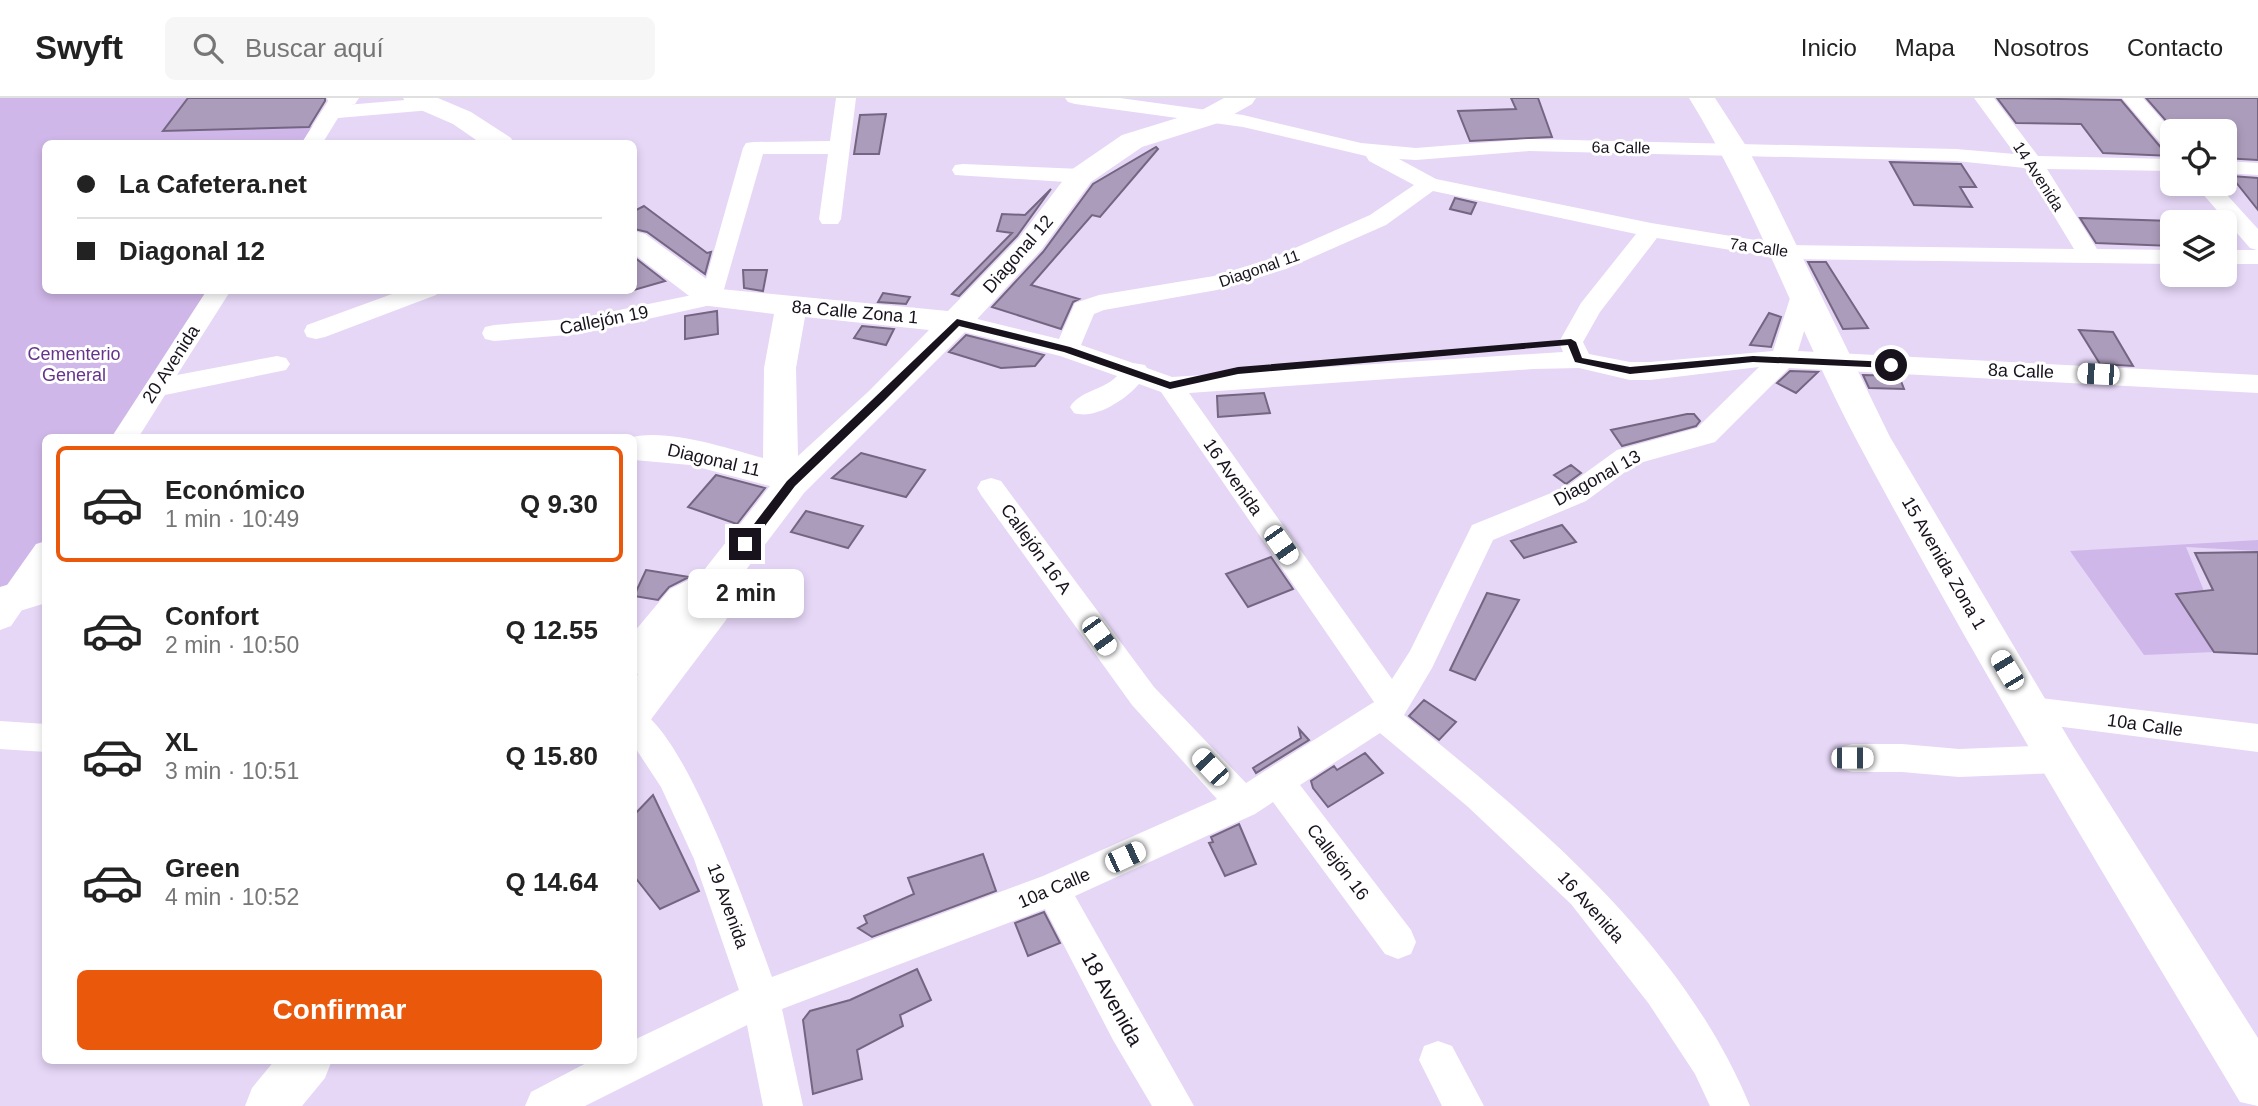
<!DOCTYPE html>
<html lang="es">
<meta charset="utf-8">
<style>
:root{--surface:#fff;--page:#f6f6f6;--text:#222;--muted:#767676;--line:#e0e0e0;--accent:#ea580c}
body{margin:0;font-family:Helvetica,sans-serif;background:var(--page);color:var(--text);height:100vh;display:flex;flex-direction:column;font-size:26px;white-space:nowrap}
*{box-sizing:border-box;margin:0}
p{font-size:23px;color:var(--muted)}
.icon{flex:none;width:38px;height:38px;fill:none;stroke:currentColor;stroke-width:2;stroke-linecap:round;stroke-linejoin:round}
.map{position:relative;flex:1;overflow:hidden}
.details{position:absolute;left:42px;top:336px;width:595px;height:630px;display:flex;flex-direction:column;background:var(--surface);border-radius:10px;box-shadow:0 4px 10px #0003}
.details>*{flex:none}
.hud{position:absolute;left:42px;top:42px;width:595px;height:154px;border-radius:10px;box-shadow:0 4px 10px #0003;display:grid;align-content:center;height:154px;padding:0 35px;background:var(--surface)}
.tools{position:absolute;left:2160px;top:21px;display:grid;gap:14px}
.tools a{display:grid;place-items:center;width:77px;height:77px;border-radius:10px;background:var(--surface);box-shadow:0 4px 10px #0003;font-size:35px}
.end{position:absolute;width:32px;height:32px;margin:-16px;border:9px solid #18121d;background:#fff;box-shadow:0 0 0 4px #fff}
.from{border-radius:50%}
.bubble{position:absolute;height:49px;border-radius:10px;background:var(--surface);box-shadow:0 4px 10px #0003;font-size:23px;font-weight:800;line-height:49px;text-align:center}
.car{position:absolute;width:21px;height:42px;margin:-21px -10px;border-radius:9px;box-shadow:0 0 5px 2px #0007;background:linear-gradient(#fff 24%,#345 0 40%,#fff 0 76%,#345 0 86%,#fff 0)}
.hud b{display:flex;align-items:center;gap:24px;height:66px;font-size:26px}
.hud b+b{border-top:2px solid var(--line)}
.hud i{width:18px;height:18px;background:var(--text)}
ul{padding:12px 0 0;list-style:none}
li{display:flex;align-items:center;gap:21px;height:116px;margin:0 14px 10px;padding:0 21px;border:4px solid transparent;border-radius:10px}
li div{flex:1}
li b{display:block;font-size:26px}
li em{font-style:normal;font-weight:800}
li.selected{border-color:var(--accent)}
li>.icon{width:63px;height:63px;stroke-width:1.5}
.cta{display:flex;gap:14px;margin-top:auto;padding:14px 35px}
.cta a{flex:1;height:80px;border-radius:10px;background:var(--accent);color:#fff;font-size:28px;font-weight:800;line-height:80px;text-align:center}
header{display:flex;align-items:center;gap:42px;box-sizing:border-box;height:98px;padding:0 35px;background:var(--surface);border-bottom:2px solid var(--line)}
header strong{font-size:33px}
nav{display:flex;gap:38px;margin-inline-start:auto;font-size:24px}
.search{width:490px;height:63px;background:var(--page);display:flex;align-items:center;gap:18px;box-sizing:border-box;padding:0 24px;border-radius:10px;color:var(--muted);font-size:26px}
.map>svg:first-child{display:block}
.green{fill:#d0b7e9}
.building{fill:#ab9cbb;stroke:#746682;stroke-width:2}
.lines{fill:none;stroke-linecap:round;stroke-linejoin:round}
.street{fill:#fff;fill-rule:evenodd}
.secondary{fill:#fff;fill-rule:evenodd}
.route{fill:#18121d}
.labels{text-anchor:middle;stroke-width:6;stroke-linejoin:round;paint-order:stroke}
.far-street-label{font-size:16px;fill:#18121d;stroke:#fff}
.street-label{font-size:18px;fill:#18121d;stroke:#fff}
.park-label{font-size:18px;fill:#65338c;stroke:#fff}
.near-street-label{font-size:21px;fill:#18121d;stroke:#fff}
</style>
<header>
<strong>Swyft</strong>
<div class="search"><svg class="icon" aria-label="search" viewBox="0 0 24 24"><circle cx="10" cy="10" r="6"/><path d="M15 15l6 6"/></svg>Buscar aquí</div>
<nav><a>Inicio</a><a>Mapa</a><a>Nosotros</a><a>Contacto</a></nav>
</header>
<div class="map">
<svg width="2258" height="1008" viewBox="0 0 2258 1008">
<rect width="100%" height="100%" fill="#e6d7f7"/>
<!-- green -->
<path class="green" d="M0 0H188L164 33 316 28 305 45 46 46V192L213 193 119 339 46 340 45 450 0 495Z
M2258 442V453L2186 449 2204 493 2176 496 2214 554 2144 557 2070 453Z"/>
<!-- building -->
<path class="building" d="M188 0H325V3L309 29 163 33Z
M1511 0H1538L1552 39 1470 43 1458 13 1516 11Z
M1997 0 2121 2 2163 52 2172 54V58L2103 55 2081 26 2016 25Z
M2146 0H2258V62L2224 60V33H2175Z
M886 16 879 56H854L860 17Z
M1156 49 1158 51 1100 119 1092 117 1031 187 1079 201 1073 204 1061 231 992 209 1043 154 1093 86Z
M1890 64 1961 66 1976 89H1960L1972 109 1914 107Z
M2231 78 2258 80V112Z
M1051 91 1017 138 959 198 952 196 1012 135 997 133 1002 116 1025 117Z
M1455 100 1476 105 1471 116 1450 111Z
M644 108 707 155 711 154 705 176 647 134 634 131V113Z
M2080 120 2172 123V148L2096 145Z
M634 159 665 183 634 192Z
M1808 164H1826L1868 230 1843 231Z
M743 172H767L763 193 744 190Z
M883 195 896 197 910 199 906 206 878 204Z
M717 213 718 236 685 241V218Z
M1769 215 1781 219 1771 249 1750 247Z
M862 228 894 231 886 247 854 240Z
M2079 232 2113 234 2133 268 2100 266Z
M966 237 1044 257 1035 268 1001 270 949 254Z
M1790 273 1818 274 1796 295 1777 285Z
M1863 277 1899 278 1904 291 1869 290Z
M1264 295 1270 315 1218 319 1217 298Z
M1687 316H1694L1700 323 1696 328 1622 348 1611 332Z
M861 355 925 372 906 399 832 380Z
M1571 367 1581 375 1566 386 1554 377Z
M716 377 765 390 737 426 688 409Z
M806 413 863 428 848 450 791 434Z
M1562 427 1576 444 1524 460 1511 443Z
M2258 454V556L2214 554 2176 496 2213 492 2195 455Z
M1271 459 1293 491 1248 509 1226 476Z
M646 472 689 479 669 489 658 502 634 498Z
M1487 495 1519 502 1475 582 1450 572Z
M1424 602 1456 624 1439 642 1409 618Z
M1299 631 1309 642 1256 675 1253 670 1301 640Z
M1365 655 1383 675 1328 709 1313 690 1311 683 1334 668 1337 672Z
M653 697 699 793 660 811 634 778V717Z
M1239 726 1256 766 1225 778 1209 745 1213 744 1211 739Z
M983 756 996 793 872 839 858 830 867 825 864 818 914 796 908 780Z
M1044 814 1060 845 1028 858 1015 825Z
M917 871 931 902 900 917 903 928 857 952 862 981 813 996 803 922 810 913 850 902Z"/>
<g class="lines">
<!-- street -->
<path class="street" d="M330 0H350L346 7 429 0 438 2 441 6 438 10 431 12 338 20 322 46H301Z
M836 0H856L841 121 838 126H822L819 121 828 56H763L720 205 580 236 494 243 485 241 482 235 485 229 494 227 580 220 702 195 743 50 746 45 754 44 830 43Z
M1065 0H1120L1243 17 1361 45 1416 50 1529 41 1956 51 2015 56 1974 0H1994L2038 58 2172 61V73L2047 71 2097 151 2172 152V166L1786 161 1657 140 1600 214 1583 244 1589 256 1630 264H1650L1773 253 1792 194 1796 189 1804 186 1812 189 1816 194 1798 253 2258 277V295L1789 270 1715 344 1636 366 1586 403 1493 442 1432 570 1404 617C1538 726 1682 844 1750 1008H1710L1695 976 1649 906 1571 806 1467 708 1380 635 1300 687 1411 832 1416 844 1411 856 1398 861 1385 856 1273 704 1255 716 1075 798 1194 1008H1152L1113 942 1045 811 782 911 803 1008H763L747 927 585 1008H525L531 994 592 962H634V942L739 892 694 761 661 689 634 648V610C683 624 753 827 772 879L1043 778 1217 701 1132 607 981 397 977 390 981 383 991 380 1001 383 1154 589 1246 685 1374 604 1161 294 1139 286C1125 302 1095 322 1074 315L1070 309C1079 293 1104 292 1117 278L1060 258 948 230 945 224 948 218 957 216 1059 241 1075 205 1099 197 1214 178 1270 161 1370 117 1414 87 1369 63 1366 58 1243 29 1075 6 1068 4ZM1529 53 1956 63 2025 70 2074 151 1786 147 1651 125 1436 81 1399 61 1416 62ZM1433 93 1636 136 1581 205 1559 244 1563 254 1172 279 1147 270 1145 267 1133 265 1081 247 1094 216 1104 212 1217 192 1286 171 1386 127ZM1759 269 1697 330 1617 352 1566 389 1472 427 1410 553 1392 581 1189 295 1533 271 1579 270 1630 282H1650Z
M2122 0H2143L2172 33V52L2165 50Z
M2224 63 2258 65V77L2224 75Z
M963 66 1081 71 1089 73 1092 78 1089 83 1081 85 955 77 952 72 955 67Z
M2194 86H2217L2258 131V166H2224V152H2257L2250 150Z
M207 192H231L177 277 277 258 286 260 290 266 286 272 165 297 138 340H111Z
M403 192H440L436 197 325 239 316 241 307 239 304 233 307 227Z
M46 443V477L11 528 0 532V497L36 446Z
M2032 599 2258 626V654L2032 625 2021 621 2016 612 2021 603Z
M0 623 46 626V654L0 651Z
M1852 646H1902L1959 651 2058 647 2070 651 2074 661 2070 671 2058 675 1959 679 1902 674H1852L1840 670 1836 660 1840 650Z
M1438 943 1452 948 1484 1008H1442L1419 962 1424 948Z"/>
<!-- secondary -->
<path class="secondary" d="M327 0H359L355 6 339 10 330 8Z
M403 0H438L471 14 511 40 514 46H482L453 26 407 6Z
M1224 0H1256L1252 6 1218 25 1142 49 1091 84 1041 152 968 231 804 395 733 489 731 511 726 522 649 624 634 629V582L638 576 634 577V534L670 491 701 476 770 388 690 367 634 362V340H628C665 329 727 350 763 360L764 270 774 216 701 207 634 156V133L645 136 720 191 948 213 1019 140 1071 72 1122 37 1200 13ZM805 219 929 232 869 293 798 358 796 270Z
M1689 0H1715L1748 51 1774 101 1890 339 2073 648 2258 940V1008L2240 1004C2109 785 1976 566 1856 341 1797 229 1756 108 1689 0Z
M46 475V505L0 519V489Z
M275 962H332L325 980 302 1008H245L252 990Z"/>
</g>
<!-- route -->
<path class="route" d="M957 221 1070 249 1170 284 1238 269 1571 241 1576 244 1582 260 1630 269 1753 258 1891 264 1896 267 1891 270 1753 264 1630 276 1575 264 1568 247 1238 276 1170 291 1064 254 959 228 884 303 795 388 749 449H741V443L787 383Z"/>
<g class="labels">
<!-- far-street labels -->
<g class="far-street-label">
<text transform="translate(1621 49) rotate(1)" y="6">6a Calle</text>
<text transform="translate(2039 78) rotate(57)" y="6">14 Avenida</text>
<text transform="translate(1759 149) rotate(8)" y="6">7a Calle</text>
<text transform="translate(1259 170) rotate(-19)" y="6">Diagonal 11</text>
</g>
<!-- street labels -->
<g class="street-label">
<text transform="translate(1018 156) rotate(-49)" y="6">Diagonal 12</text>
<text transform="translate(855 214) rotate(5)" y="6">8a Calle Zona 1</text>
<text transform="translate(604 222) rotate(-11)" y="6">Callejón 19</text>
<text transform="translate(171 266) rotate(-57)" y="6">20 Avenida</text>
<text transform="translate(2021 273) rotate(2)" y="6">8a Calle</text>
<text transform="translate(714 362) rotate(13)" y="6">Diagonal 11</text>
<text transform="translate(1233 379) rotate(55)" y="6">16 Avenida</text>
<text transform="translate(1597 380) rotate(-29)" y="6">Diagonal 13</text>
<text transform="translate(1036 451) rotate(54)" y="6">Callejón 16 A</text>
<text transform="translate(1944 465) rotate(60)" y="6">15 Avenida Zona 1</text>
<text transform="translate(2145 627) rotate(8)" y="6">10a Calle</text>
<text transform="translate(1338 764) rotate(53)" y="6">Callejón 16</text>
<text transform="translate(1054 790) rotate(-23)" y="6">10a Calle</text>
<text transform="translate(728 808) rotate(70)" y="6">19 Avenida</text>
<text transform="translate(1591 809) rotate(48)" y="6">16 Avenida</text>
</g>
<!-- park labels -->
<g class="park-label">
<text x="74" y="262">Cementerio<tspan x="74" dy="21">General</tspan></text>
</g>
<!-- near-street labels -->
<g class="near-street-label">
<text transform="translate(1112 901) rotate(61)" y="7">18 Avenida</text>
</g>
</g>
</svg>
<div class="tools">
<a><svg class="icon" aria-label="locate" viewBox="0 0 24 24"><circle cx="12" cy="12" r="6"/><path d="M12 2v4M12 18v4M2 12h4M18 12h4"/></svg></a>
<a><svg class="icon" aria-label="layers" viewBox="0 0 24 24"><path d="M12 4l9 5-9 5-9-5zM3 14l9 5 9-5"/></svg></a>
</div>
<i class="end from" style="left:1891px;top:267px"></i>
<i class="end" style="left:745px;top:446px"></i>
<div class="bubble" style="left:688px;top:471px;width:116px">2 min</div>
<i class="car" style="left:2098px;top:276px;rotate:273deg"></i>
<i class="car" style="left:1281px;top:447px;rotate:145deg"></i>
<i class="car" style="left:1099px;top:538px;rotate:144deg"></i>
<i class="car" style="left:2007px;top:572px;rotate:329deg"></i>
<i class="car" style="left:1852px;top:660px;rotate:90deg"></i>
<i class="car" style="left:1210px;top:669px;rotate:317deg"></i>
<i class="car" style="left:1125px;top:759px;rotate:65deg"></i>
<div class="hud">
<b><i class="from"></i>La Cafetera.net</b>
<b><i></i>Diagonal 12</b>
</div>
<section class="details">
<ul>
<li class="selected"><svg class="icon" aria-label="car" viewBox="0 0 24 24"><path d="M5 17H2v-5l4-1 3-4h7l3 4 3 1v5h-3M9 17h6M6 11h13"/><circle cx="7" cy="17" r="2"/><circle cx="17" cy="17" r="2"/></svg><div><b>Económico</b><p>1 min · 10:49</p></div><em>Q 9.30</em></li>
<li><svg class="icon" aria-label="car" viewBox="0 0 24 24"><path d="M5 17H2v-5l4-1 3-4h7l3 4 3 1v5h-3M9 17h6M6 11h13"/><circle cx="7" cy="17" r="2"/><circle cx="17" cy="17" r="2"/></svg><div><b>Confort</b><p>2 min · 10:50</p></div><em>Q 12.55</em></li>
<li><svg class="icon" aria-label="car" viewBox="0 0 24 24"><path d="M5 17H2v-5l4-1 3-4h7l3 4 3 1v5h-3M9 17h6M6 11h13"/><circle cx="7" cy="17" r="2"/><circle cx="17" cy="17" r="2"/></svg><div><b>XL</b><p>3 min · 10:51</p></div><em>Q 15.80</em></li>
<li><svg class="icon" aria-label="car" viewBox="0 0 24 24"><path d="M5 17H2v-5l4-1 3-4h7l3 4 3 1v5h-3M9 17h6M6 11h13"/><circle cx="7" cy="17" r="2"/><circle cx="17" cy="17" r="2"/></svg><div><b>Green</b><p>4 min · 10:52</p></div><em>Q 14.64</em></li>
</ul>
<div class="cta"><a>Confirmar</a></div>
</section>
</div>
